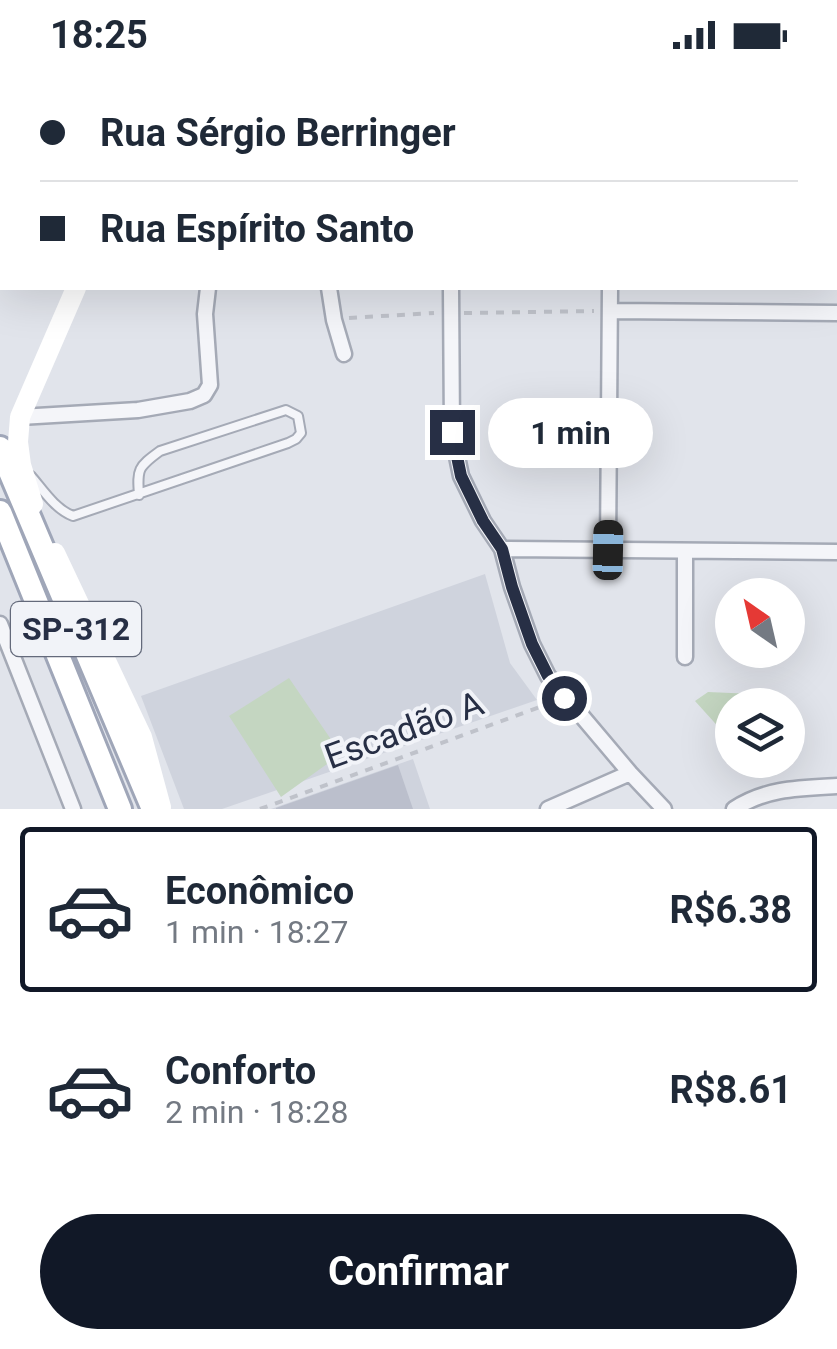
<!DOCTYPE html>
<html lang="pt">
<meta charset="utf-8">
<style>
:root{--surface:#fff;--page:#f2f2f3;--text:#1f2937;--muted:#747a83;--line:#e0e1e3;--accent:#111827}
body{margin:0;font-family:Roboto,sans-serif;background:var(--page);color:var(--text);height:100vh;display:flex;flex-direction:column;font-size:38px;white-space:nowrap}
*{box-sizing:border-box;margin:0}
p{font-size:32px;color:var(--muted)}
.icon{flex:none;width:55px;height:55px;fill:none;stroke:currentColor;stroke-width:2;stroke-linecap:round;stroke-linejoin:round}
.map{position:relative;height:739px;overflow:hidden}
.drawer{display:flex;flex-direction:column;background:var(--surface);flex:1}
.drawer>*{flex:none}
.banner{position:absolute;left:0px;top:0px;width:838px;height:220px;box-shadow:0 10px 40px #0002;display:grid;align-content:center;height:220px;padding:0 40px;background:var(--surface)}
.needle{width:65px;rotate:326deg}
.buttons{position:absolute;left:715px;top:508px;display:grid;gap:20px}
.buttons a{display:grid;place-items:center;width:90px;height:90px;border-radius:50%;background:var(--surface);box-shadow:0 10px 40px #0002;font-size:50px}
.end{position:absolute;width:45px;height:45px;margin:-22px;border:12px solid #272f45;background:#fff;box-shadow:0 0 0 5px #fff}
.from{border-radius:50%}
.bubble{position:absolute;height:70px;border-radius:35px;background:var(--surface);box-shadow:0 10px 40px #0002;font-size:32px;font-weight:700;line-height:70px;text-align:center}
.car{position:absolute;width:30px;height:60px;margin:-30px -15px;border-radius:12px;box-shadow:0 0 8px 2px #0007;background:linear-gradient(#222 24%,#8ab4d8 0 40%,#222 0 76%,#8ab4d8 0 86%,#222 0)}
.banner b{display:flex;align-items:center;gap:35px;height:95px;font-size:38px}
.banner b+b{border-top:2px solid var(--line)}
.banner i{width:25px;height:25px;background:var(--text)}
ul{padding:18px 0 0;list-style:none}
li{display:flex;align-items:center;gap:30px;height:165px;margin:0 20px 15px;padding:0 20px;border:5px solid transparent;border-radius:10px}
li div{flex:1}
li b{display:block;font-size:38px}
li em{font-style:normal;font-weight:700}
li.current{border-color:var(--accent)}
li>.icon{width:90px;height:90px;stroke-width:1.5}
.cta{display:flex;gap:20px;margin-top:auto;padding:20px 40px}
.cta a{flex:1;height:115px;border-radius:60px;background:var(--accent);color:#fff;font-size:40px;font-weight:700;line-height:115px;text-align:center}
.status{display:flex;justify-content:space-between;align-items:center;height:70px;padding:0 50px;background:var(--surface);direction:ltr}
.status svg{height:28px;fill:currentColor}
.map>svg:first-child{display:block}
.built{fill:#cfd3dd}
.green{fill:#c4d6c1}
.building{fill:#bbbfcc}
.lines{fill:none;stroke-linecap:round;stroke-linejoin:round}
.lane-casing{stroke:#a5aab6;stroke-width:12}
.street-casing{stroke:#a5aab6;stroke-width:19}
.primary-casing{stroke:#9fa6b8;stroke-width:28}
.path{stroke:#bfc2ca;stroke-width:4;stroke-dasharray:8 8;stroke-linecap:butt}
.lane{stroke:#f4f5f9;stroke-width:8}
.street{stroke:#f4f5f9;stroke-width:14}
.secondary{stroke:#fff;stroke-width:20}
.primary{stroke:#fff;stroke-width:22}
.route{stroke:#272f45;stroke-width:12}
.labels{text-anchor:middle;stroke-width:8;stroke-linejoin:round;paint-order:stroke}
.shield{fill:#f1f3f8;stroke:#646a7b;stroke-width:2.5}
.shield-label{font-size:32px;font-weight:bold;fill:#272f45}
.street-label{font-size:35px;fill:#272f45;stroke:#f1f3f8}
</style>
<div class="status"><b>18:25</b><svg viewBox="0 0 49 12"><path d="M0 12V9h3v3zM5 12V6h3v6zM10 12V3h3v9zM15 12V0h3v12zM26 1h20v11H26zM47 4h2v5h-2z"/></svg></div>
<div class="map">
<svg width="837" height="739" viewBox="0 0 837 739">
<rect width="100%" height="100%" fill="#e1e4eb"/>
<!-- built -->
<path class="built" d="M485 504 510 593 537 630 222 739H184L141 626Z
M413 689 430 739H271Z"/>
<!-- green -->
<path class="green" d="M289 608 341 684 281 727 229 646Z
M708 622 754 624V635H732V672L695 631Z"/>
<!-- building -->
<path class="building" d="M398 695 413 739H276V738Z"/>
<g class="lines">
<!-- lane casing -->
<g class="lane-casing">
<path id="lane" d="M31 406C43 420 55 439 73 446L288 373 296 369 301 363 298 346 286 340 160 381C138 397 137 399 139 425"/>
</g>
<!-- street casing -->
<g class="street-casing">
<path id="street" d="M276 2 277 0
M365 2 366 0
M453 2V0
M608 2V0
M835 7H837
M329 218 334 250 344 284
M451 218 452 362 461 406 483 451 502 479 512 517 532 574 548 606 630 703 664 739
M610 241 837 243
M20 347 138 340 190 331 204 325 210 315 205 244 208 218
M502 479 837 482
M608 480 610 218
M685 481V587
M0 554 73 739
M548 739 630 703
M734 739C766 718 800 718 837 716"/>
</g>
<!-- primary casing -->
<g class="primary-casing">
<path id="primary" d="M0 378 153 739
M0 442 120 739"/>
</g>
<!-- path -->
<path class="path" d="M464 243 594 241
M349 248 434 243
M260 739 551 633"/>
<!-- lane -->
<use href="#lane" class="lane"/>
<!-- street -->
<use href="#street" class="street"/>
<!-- secondary -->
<path class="secondary" d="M111 0 112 2
M33 434 21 395 18 372 20 347 76 218
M55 483 142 667 161 737"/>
<!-- primary -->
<use href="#primary" class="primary"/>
</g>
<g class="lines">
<!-- route -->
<path class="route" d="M452 362 461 406 483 451 502 479 512 517 532 574 548 606 564 628"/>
</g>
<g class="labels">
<!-- shield labels -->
<rect class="shield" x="11" y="532" width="130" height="54" rx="8"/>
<g class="shield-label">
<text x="76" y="570">SP-312</text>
</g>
<!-- street labels -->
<g class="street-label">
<text transform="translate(404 660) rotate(-20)" y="12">Escadão A</text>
</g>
</g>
</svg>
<div class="buttons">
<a><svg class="needle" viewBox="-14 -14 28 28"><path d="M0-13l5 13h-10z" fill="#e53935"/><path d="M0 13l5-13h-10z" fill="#747a83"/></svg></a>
<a><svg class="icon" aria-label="layers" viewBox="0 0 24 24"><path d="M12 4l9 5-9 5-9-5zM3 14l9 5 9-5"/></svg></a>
</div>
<i class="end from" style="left:564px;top:628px"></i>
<i class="end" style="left:452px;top:362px"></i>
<div class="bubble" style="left:488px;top:328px;width:165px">1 min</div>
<i class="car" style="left:608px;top:480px;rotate:1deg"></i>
<div class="banner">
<b><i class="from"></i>Rua Sérgio Berringer</b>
<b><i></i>Rua Espírito Santo</b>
</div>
</div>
<section class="drawer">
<ul>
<li class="current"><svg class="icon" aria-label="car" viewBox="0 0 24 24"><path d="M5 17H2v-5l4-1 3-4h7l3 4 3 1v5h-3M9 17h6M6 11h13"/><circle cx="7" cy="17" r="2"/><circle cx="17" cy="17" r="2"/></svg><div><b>Econômico</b><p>1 min · 18:27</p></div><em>R$6.38</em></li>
<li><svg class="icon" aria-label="car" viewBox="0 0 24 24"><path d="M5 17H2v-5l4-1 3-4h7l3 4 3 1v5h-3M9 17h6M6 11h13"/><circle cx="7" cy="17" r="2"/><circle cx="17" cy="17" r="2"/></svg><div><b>Conforto</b><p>2 min · 18:28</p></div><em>R$8.61</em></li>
</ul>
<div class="cta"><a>Confirmar</a></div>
</section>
